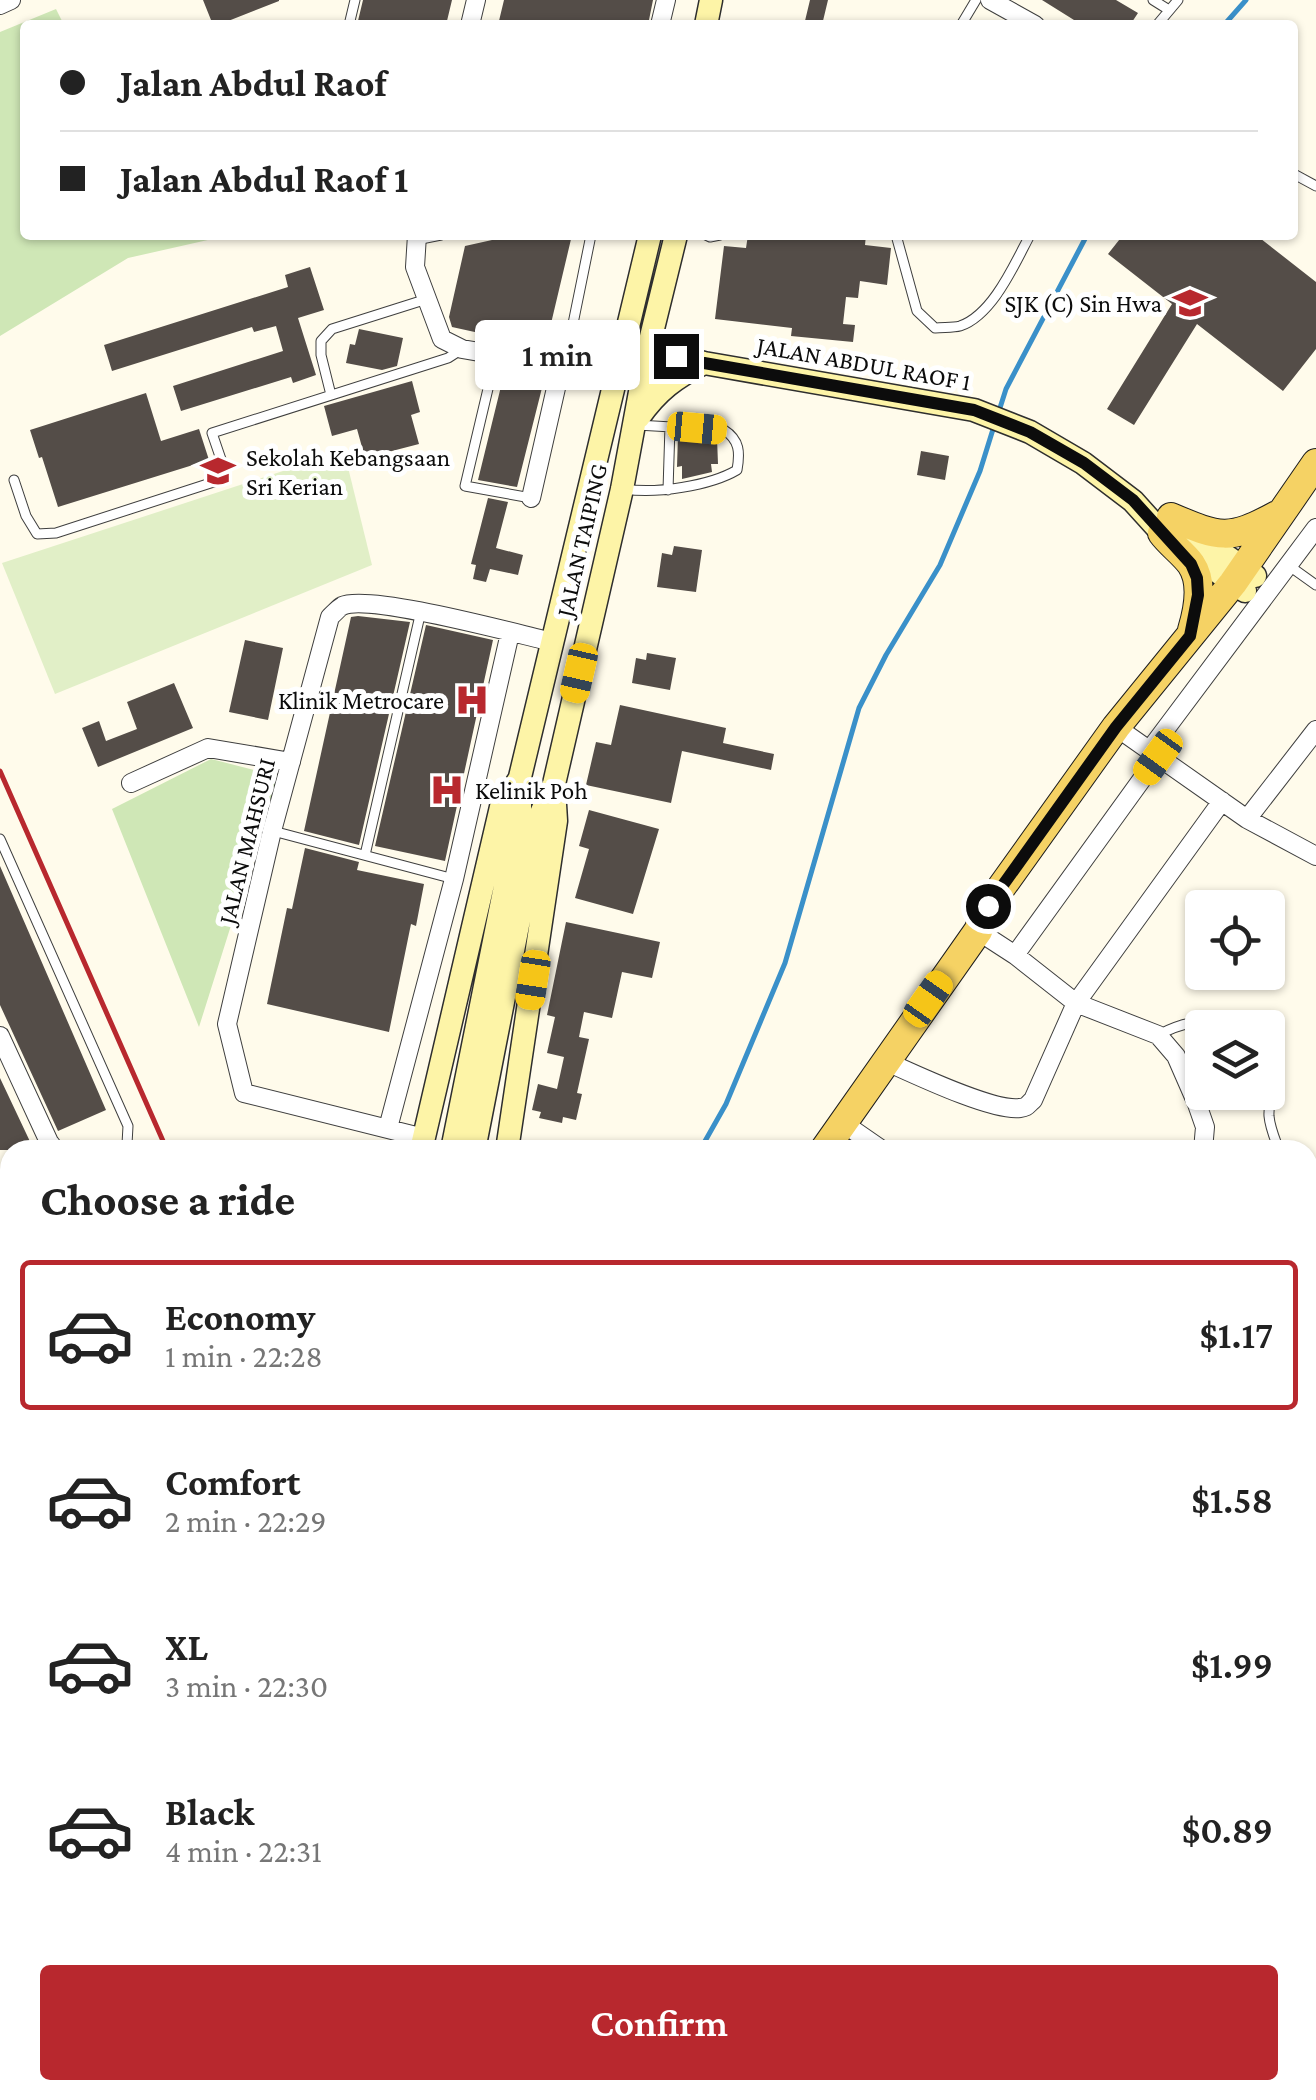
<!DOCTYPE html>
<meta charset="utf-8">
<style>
:root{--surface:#fff;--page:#f6f6f6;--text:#222;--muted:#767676;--line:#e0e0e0;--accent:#b8282e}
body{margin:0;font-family:"Crimson Pro",serif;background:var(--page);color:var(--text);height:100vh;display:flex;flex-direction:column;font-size:38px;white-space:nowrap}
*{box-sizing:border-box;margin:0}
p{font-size:32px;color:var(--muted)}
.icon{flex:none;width:55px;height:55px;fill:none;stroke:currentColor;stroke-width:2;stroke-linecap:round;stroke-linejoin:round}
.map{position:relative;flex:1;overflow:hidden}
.drawer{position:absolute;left:0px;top:1140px;width:1318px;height:960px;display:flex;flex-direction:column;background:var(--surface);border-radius:30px 30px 0 0;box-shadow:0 2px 8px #0004}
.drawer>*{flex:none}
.hud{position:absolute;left:20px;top:20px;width:1278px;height:220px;border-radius:10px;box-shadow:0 2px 8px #0004;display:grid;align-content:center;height:220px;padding:0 40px;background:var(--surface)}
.fabs{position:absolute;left:1185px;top:890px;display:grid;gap:20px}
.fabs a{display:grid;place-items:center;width:100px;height:100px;border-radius:10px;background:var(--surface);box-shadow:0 2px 8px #0004;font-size:50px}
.end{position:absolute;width:45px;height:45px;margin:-22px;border:12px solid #0c0c0c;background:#fff;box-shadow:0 0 0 5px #fff}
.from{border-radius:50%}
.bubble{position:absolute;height:70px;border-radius:10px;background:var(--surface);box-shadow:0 2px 8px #0004;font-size:32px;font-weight:600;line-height:70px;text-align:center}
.car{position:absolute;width:30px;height:60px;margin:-30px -15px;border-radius:12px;box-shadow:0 0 8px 2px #0007;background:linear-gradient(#f5c518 24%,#345 0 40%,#f5c518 0 76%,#345 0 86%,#f5c518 0)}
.hud b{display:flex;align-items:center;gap:35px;height:95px;font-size:38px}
.hud b+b{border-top:2px solid var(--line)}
.hud i{width:25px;height:25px;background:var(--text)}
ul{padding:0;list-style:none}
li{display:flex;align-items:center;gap:30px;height:150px;margin:0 20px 15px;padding:0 20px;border:5px solid transparent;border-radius:10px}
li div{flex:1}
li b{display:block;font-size:38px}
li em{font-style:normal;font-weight:600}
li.current{border-color:var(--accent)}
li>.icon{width:90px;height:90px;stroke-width:1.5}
h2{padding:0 40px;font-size:45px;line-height:120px}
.button{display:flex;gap:20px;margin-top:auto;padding:20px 40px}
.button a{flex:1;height:115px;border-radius:10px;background:var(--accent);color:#fff;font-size:40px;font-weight:600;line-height:115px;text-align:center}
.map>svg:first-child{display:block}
.green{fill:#cfe7b6}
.pitch{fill:#e1efc7}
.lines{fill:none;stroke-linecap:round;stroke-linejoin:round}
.stream{stroke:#3a90c9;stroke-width:5}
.building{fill:#544d48}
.lane-casing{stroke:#3f3f3f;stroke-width:11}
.street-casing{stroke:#3f3f3f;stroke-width:20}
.secondary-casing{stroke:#2e2e2e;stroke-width:25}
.primary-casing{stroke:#1d1d1d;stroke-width:30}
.path{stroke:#2e2e2e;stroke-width:2.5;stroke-dasharray:10 5;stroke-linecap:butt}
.lane{stroke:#fff;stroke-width:9}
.street{stroke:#fff;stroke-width:18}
.secondary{stroke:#fdf4a7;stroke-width:22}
.primary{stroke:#f5d264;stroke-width:28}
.rail{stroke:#b8282e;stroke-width:5}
.route{stroke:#0c0c0c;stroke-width:12}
.labels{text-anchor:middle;stroke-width:10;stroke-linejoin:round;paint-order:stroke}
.poi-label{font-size:25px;fill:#0c0c0c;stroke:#fff;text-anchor:end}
.street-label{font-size:25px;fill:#0c0c0c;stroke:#fff}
</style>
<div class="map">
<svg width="1316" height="2100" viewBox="0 0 1316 2100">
<rect width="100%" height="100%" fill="#fffbeb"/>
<!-- green -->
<path class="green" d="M56 9 64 25H25V235H230L128 258 0 336V32Z
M211 759 278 776 199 1027 112 809Z"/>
<!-- pitch -->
<path class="pitch" d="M344 451 372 565 55 694 2 563Z"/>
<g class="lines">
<!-- stream -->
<path class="stream" d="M1224 25 1246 0
M999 411 1006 389 1087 235
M700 1150 726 1104 785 963 859 708 886 655 940 565 980 471 994 426"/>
</g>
<!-- building -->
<path class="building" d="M203 0H279V1L218 25H213Z
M363 0H452L446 25H357Z
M504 0H653L648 25H498Z
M810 0H828L822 25H804Z
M1042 0H1116L1138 13 1130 25H1082Z
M515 235H572L549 332 534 345 452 327 449 317 465 246Z
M748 235H866L865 245 891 248 887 285 860 281 858 298 846 297 843 324 855 325 853 342 791 336 792 328 715 319 724 246 746 248Z
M1123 235H1256L1316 282V349L1283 391 1197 324 1134 425 1107 409 1172 304 1108 254Z
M310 267 324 310 298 318 316 375 293 383 291 377 181 411 173 386 283 351 276 326 254 332 252 327 112 371 104 345 288 287 285 275Z
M359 329 403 338 397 366 382 370 346 363 350 344 355 345Z
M505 370 544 380 517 487 478 480Z
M412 381 420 412 411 415 419 444 365 458 357 429 332 436 324 406Z
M146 393 161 441 199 429 209 460 58 507 42 457 39 458 30 430Z
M678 435 717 438 718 464H711L712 472 682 479V466L677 467Z
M921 451 949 456 945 480 917 475Z
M488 498 508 502 496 548 523 555 518 575 490 569 486 582 473 579 476 565 471 564Z
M674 546 702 550 696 592 657 587 662 553 672 555Z
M358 616 410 622 359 845 304 831 351 617Z
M426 625 493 640 445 861 375 846Z
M245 640 283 648 268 720 229 712Z
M647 653 676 658 670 690 632 683 636 658 646 660Z
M174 683 193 728 98 767 82 728 99 721 106 741 137 729 127 702Z
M620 705 726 728 723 743 774 754 771 770 682 751 671 803 586 785 596 742 611 745Z
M589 810 659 829 633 914 575 898 589 849 579 846Z
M305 848 359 862 357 870 424 884 416 926 411 924 389 1032 267 1004 287 908 292 909Z
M0 866 106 1110 58 1131 0 1005Z
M566 922 660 942 652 978 622 972 612 1018 584 1012 579 1037 589 1039 577 1093 582 1094 576 1120 563 1117 562 1123 539 1118 541 1112 532 1110 538 1084 557 1089 564 1057 547 1053 555 1017 547 1015Z
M0 1078 34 1150H0Z"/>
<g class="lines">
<!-- lane casing -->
<g class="lane-casing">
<path id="lane" d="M1153 0 1169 10
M349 25 355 0
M961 25 976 0
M1157 25 1178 0
M1292 173 1316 186
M706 235 710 237 720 235
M896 235 917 311 935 328C943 327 953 328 960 326 993 315 1015 263 1030 235
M416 240 441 235
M496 355 465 486 531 498
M565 363 591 235
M331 395 321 355V341L332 329 427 299
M14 480 26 516 37 534 56 533 223 479 225 471 212 433 448 358 462 349
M625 489C655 494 710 486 737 470 740 453 740 440 724 430L637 425
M668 490 670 426
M1288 565 1316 585
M273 831 454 879
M0 839 128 1126 127 1144 120 1150
M365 855 421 611
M1158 1035C1180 1024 1199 1017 1223 1028
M1268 1065C1278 1089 1268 1093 1269 1116 1270 1128 1275 1139 1279 1150
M0 1231 4 1239 0 1273
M0 1535 10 1539
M1308 1800 1316 1783
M0 1921 10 1925
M1308 2084 1316 2091
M476 2090 480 2100
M79 2100 81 2090
M282 2100 284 2090
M823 2100 837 2090
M1057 2100 1072 2090"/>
</g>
<!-- street casing -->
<g class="street-casing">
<path id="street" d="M990 0 1035 25
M0 5 11 0
M470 25 476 0
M660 25 666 0
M417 235 415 267 442 339 462 349 561 366
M531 498 561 366 623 345
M1116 727 1247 819 1316 856
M1149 751 1316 528
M131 783 208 748 291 762
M1247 819 1316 730
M978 931 1015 955 1076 1003 1158 1035 1176 1056 1197 1104 1205 1127 1203 1150
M1015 955 1158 757
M0 1036 49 1142 55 1150
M885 1061C912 1073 993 1112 1020 1108 1028 1107 1027 1105 1033 1100L1076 1003 1222 801
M843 1123 882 1150
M388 1128 454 879 510 633
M424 1138 244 1093 227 1024 272 831 330 617C331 616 341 606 342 606 368 593 517 634 553 642
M1308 1192 1316 1179
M1308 1238 1316 1240
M0 1449 10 1453
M1 1609 10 1570
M1308 1669 1316 1654
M0 1747 10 1751
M0 1847 10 1851
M1308 1943 1316 1927
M1308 2002 1316 2008
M0 2009 10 2029
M738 2090 743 2100
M1197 2090 1210 2100
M2 2100 10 2068
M165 2100 167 2090
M943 2100 958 2090
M1172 2100 1186 2090"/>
</g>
<!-- secondary casing -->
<g class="secondary-casing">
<path id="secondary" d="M706 25 711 0
M636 347 704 363 974 410 1030 432 1083 463 1133 501 1162 533 1245 591
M639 417C658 390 675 378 704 363
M1189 530 1255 576
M421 1150 501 807 520 778
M452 1150 520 812V777L650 235
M474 1150 539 818 554 784 622 489 648 349 676 235
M507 1150 556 821 554 788
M0 1788 10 1793
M224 2100 226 2090
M249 2100 251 2090
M312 2100 314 2090"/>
</g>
<!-- primary casing -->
<g class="primary-casing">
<path id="primary" d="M1171 517C1220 538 1229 541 1277 515
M1162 533C1170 544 1183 553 1191 564 1204 583 1198 610 1192 630
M824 1150 978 931 988 906 1116 727 1233 583 1316 463"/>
</g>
<!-- path -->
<path class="path" d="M517 2090 522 2100
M530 2090 534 2100
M603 2090 607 2100
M612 2090 617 2100
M689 2100 705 2090"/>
<!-- lane -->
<use href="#lane" class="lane"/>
<!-- street -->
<use href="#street" class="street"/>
<!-- secondary -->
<use href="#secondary" class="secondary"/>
<!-- primary -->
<use href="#primary" class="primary"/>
<!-- rail -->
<path class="rail" d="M0 771 167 1150
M568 2090 572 2100"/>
</g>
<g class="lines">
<!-- route -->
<path class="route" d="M676 356 704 363 974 410 1030 432 1084 463 1133 500 1191 564 1197 578 1198 595 1190 636 1116 727 988 906"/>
</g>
<!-- icons -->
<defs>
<g id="school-bare" transform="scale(2.7)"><path d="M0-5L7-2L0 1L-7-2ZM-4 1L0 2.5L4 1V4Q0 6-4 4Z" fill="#b8282e" stroke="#fff" stroke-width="2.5" paint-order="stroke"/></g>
<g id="hospital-bare" transform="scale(2.7)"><path d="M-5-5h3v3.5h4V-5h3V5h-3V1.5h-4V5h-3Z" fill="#b8282e" stroke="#fff" stroke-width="2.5" paint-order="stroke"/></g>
</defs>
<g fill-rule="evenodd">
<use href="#school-bare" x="1190" y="303"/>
<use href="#school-bare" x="218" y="471"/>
<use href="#hospital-bare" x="472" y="700"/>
<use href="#hospital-bare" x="447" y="790"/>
</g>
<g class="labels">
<!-- poi labels -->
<g class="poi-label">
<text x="1162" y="312">SJK (C) Sin Hwa</text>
<text x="246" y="466" text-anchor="start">Sekolah Kebangsaan<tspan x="246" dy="29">Sri Kerian</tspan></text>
<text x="444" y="709">Klinik Metrocare</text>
<text x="475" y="799" text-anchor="start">Kelinik Poh</text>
</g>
<!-- street labels -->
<g class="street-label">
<text transform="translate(864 363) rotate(10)" y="9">JALAN ABDUL RAOF 1</text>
<text transform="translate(581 540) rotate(-77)" y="9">JALAN TAIPING</text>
<text transform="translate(246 841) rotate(-76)" y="9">JALAN MAHSURI</text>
</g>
</g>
</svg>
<div class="fabs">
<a><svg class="icon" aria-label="locate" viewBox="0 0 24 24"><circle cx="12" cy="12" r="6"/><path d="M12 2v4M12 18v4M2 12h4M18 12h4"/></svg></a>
<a><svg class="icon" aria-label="layers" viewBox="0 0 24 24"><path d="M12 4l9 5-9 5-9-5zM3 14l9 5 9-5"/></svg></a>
</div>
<i class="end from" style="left:988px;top:906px"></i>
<i class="end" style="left:676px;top:356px"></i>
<div class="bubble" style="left:475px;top:320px;width:165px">1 min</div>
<i class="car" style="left:697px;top:428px;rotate:95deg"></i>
<i class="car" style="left:579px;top:673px;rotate:193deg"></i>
<i class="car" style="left:1158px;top:757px;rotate:216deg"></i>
<i class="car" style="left:533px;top:980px;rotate:189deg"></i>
<i class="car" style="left:928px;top:999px;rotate:35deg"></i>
<div class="hud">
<b><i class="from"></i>Jalan Abdul Raof</b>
<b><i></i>Jalan Abdul Raof 1</b>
</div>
<section class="drawer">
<h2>Choose a ride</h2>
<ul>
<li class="current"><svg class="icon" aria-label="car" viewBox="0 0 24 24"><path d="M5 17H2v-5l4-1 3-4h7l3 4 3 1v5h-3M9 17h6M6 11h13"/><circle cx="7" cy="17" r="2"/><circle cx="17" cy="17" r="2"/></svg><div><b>Economy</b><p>1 min · 22:28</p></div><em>$1.17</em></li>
<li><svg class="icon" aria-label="car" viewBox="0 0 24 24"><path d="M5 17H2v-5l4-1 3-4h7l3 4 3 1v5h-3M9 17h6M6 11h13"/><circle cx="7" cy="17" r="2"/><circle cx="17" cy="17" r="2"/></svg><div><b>Comfort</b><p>2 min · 22:29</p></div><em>$1.58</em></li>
<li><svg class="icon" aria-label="car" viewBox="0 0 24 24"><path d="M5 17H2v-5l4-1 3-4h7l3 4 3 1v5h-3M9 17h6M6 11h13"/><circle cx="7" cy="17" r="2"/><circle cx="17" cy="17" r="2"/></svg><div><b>XL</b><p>3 min · 22:30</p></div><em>$1.99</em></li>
<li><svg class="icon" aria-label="car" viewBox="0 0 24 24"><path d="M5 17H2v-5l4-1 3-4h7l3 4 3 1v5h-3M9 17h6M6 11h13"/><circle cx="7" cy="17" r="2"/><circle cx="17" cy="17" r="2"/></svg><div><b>Black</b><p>4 min · 22:31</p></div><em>$0.89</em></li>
</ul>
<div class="button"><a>Confirm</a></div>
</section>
</div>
